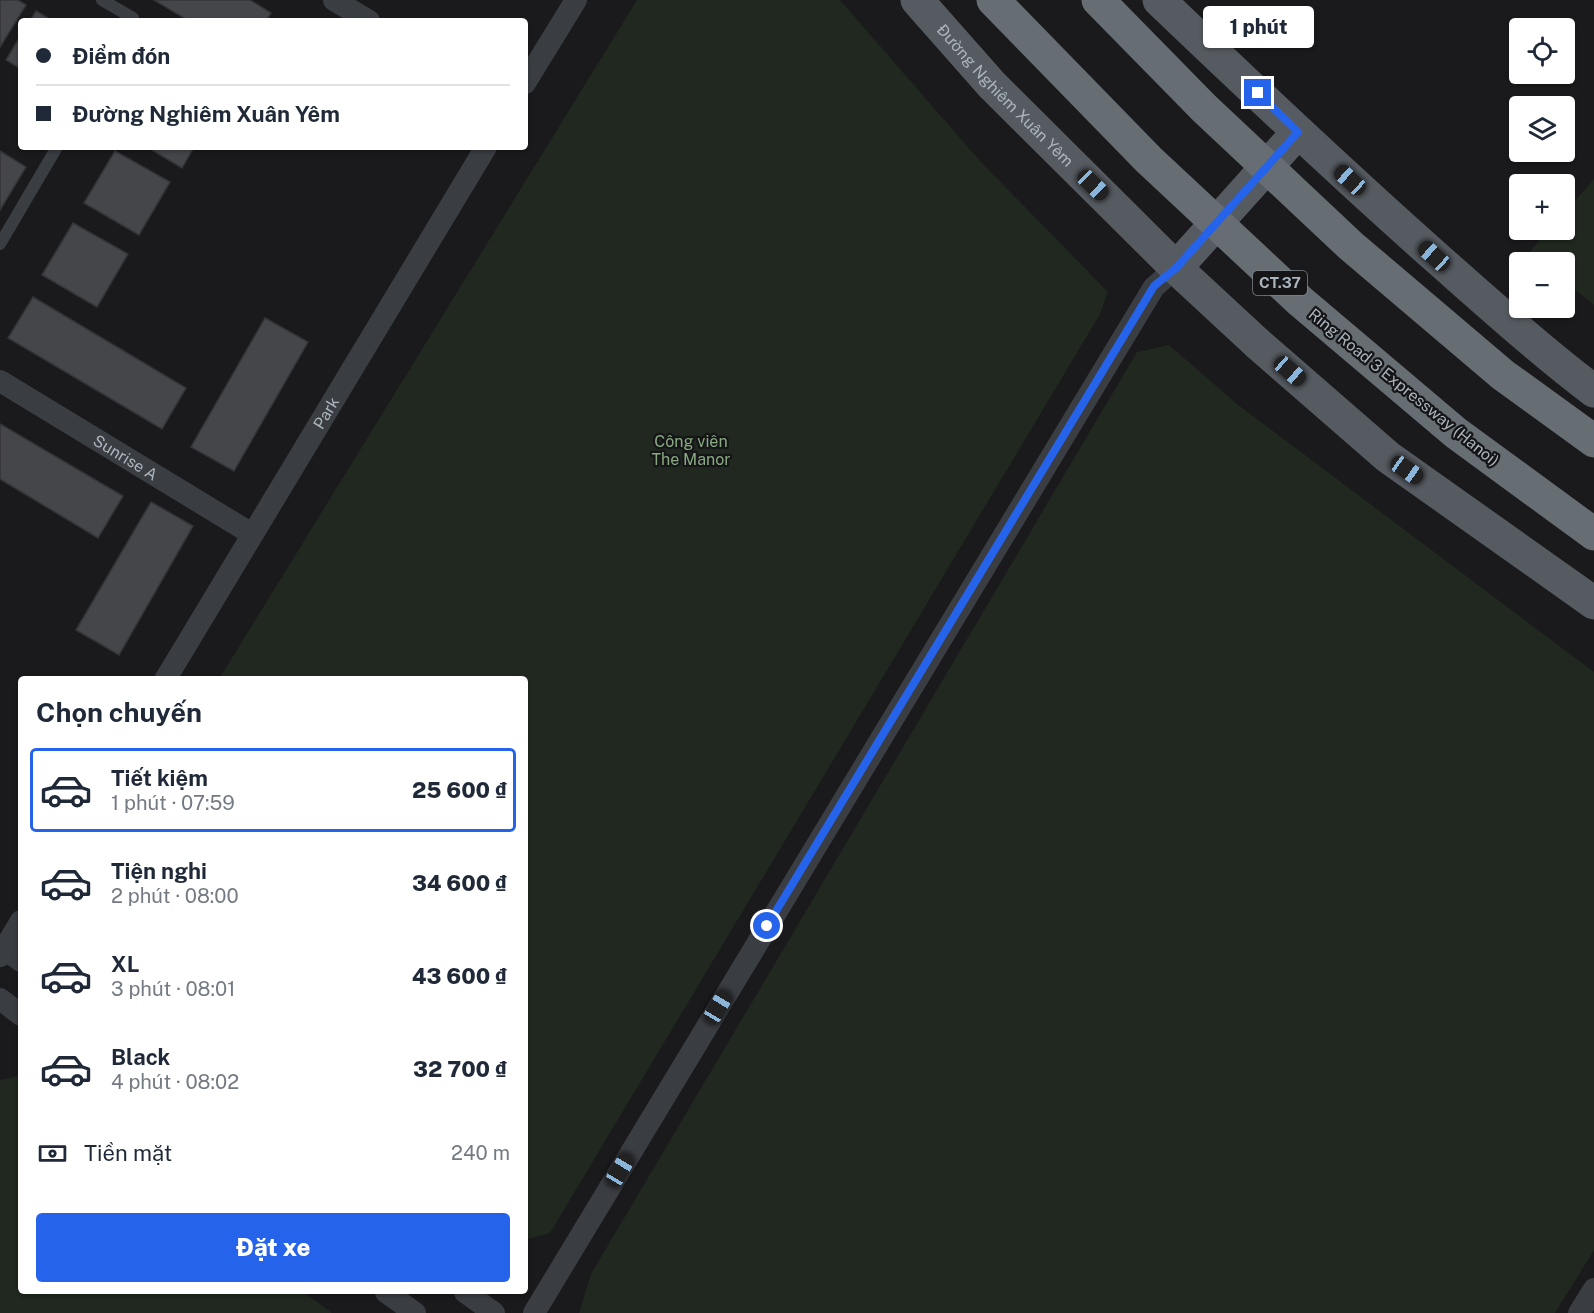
<!DOCTYPE html>
<html lang="vi">
<meta charset="utf-8">
<style>
:root{--surface:#fff;--page:#f2f2f3;--text:#1f2937;--muted:#747a83;--line:#e0e1e3;--accent:#2563eb}
body{margin:0;font-family:"Public Sans",sans-serif;background:var(--page);color:var(--text);height:100vh;display:flex;flex-direction:column;font-size:22px;white-space:nowrap}
*{box-sizing:border-box;margin:0}
p{font-size:20px;color:var(--muted)}
.icon{flex:none;width:33px;height:33px;fill:none;stroke:currentColor;stroke-width:2;stroke-linecap:round;stroke-linejoin:round}
.map{position:relative;flex:1;overflow:hidden}
.panel{position:absolute;left:18px;top:676px;width:510px;height:618px;display:flex;flex-direction:column;background:var(--surface);border-radius:6px;box-shadow:0 2px 4px #0004}
.panel>*{flex:none}
.top-card{position:absolute;left:18px;top:18px;width:510px;height:132px;border-radius:6px;box-shadow:0 2px 4px #0004;display:grid;align-content:center;height:132px;padding:0 18px;background:var(--surface)}
.buttons{position:absolute;left:1509px;top:18px;display:grid;gap:12px}
.buttons a{display:grid;place-items:center;width:66px;height:66px;border-radius:6px;background:var(--surface);box-shadow:0 2px 4px #0004;font-size:30px}
.end{position:absolute;width:27px;height:27px;margin:-14px;border:8px solid #2563eb;background:#fff;box-shadow:0 0 0 3px #fff}
.from{border-radius:50%}
.bubble{position:absolute;height:42px;border-radius:6px;background:var(--surface);box-shadow:0 2px 4px #0004;font-size:20px;font-weight:800;line-height:42px;text-align:center}
.car{position:absolute;width:18px;height:36px;margin:-18px -9px;border-radius:8px;box-shadow:0 0 4px 2px #0007;background:linear-gradient(#222 24%,#8ab4d8 0 40%,#222 0 76%,#8ab4d8 0 86%,#222 0)}
.top-card b{display:flex;align-items:center;gap:21px;height:57px;font-size:22px}
.top-card b+b{border-top:2px solid var(--line)}
.top-card i{width:15px;height:15px;background:var(--text)}
ul{padding:0;list-style:none}
li{display:flex;align-items:center;gap:18px;height:84px;margin:0 12px 9px;padding:0 6px;border:3px solid transparent;border-radius:6px}
li div{flex:1}
li b{display:block;font-size:22px}
li em{font-style:normal;font-weight:800}
li.on{border-color:var(--accent)}
li>.icon{width:54px;height:54px;stroke-width:1.5}
h2{padding:0 18px;font-size:27px;line-height:72px}
.pay{display:flex;align-items:center;gap:15px;height:66px;padding:0 18px;font-size:22px}
.pay p{margin-inline-start:auto}
.action{display:flex;gap:12px;margin-top:auto;padding:12px 18px}
.action a{flex:1;height:69px;border-radius:6px;background:var(--accent);color:#fff;font-size:24px;font-weight:800;line-height:69px;text-align:center}
.map>svg:first-child{display:block}
.green{fill:#20281f}
.building{fill:#44464a;stroke:#343539;stroke-width:1.5}
.lines{fill:none;stroke-linecap:round;stroke-linejoin:round}
.service{stroke:#3a3d42;stroke-width:12}
.minor{stroke:#3a3d42;stroke-width:22}
.primary{stroke:#565b61;stroke-width:33}
.motorway-bridge{stroke:#666d73;stroke-width:33}
.route{stroke:#2563eb;stroke-width:8}
.labels{text-anchor:middle;stroke-width:4.5;stroke-linejoin:round;paint-order:stroke}
.shield{fill:#151518;stroke:#7e858c;stroke-width:1.5}
.shield-label{font-size:15px;font-weight:bold;fill:#abb5bd}
.street-label{font-size:16px;fill:#abb5bd;stroke:#151518}
.park-label{font-size:16px;fill:#88a981;stroke:#151518}
</style>
<div class="map">
<svg width="1594" height="1313" viewBox="0 0 1594 1313">
<rect width="100%" height="100%" fill="#1a1a1d"/>
<!-- green -->
<path class="green" d="M637 0H840L980 161 1108 292 1099 316 550 1233 525 1240V680L219 679Z
M1594 179V305L1565 282 1564 262H1539L1528 254 1549 230H1564L1565 212Z
M1169 345 1237 404 1594 672V1250L1555 1313H579L591 1274 1137 352Z
M18 1076 21 1078V1292H303L332 1313H0V1080Z"/>
<!-- building -->
<path class="building" d="M0 0H18L26 5 0 47Z
M154 0H250L271 13 266 21H189Z
M36 11 53 21H30Z
M21 35V69L6 60Z
M147 147H194L182 168Z
M0 151 26 167 0 210Z
M115 151 170 182 139 235 84 203Z
M73 223 128 254 97 307 42 275Z
M33 297 186 388 162 429 8 338Z
M265 318 308 342 234 471 191 447Z
M0 424 123 496 98 538 0 479Z
M151 502 193 526 119 655 76 630Z"/>
<g class="lines">
<!-- service -->
<path class="service" d="M102 0 133 18 131 21
M0 244 57 147"/>
<!-- minor -->
<g class="minor">
<path d="M334 0 369 21"/>
<path d="M525 83 576 0"/>
<path id="s1" d="M0 381 252 534"/>
<path id="s2" d="M165 680 486 147"/>
<path d="M0 946 21 961"/>
<path d="M0 956 21 921"/>
<path d="M0 999 21 1015"/>
<path d="M386 1292 415 1313"/>
<path d="M465 1292 494 1313"/>
<path d="M534 1313 1154 287 1176 268"/>
<path d="M1579 1313 1594 1289"/>
</g>
<!-- primary -->
<g class="primary">
<path id="s3" d="M917 0 992 85 1176 268 1257 343 1388 457 1594 603"/>
<path d="M1159 0C1251 88 1343 175 1438 259 1489 304 1540 350 1594 391"/>
<path d="M1176 268 1298 132"/>
</g>
<!-- motorway-bridge -->
<path class="motorway-bridge" d="M993 0 1149 160 1300 301 1456 433 1594 534
M1098 0 1204 108 1351 246 1503 375 1594 441"/>
</g>
<g class="lines">
<!-- route -->
<path class="route" d="M767 926 1154 286 1176 268 1298 132 1258 93"/>
</g>
<g class="labels">
<!-- shield labels -->
<rect class="shield" x="1253" y="271" width="54" height="24" rx="4.5"/>
<g class="shield-label">
<text x="1280" y="288">CT.37</text>
</g>
<!-- street labels -->
<g class="street-label">
<text dy="6" stroke="none"><textPath href="#s3" startOffset="130">Đường Nghiêm Xuân Yêm</textPath></text>
<text transform="translate(1404 387) rotate(39)" y="6">Ring Road 3 Expressway (Hanoi)</text>
<text dy="6" stroke="none"><textPath href="#s2" startOffset="312">Park</textPath></text>
<text dy="6" stroke="none"><textPath href="#s1" startOffset="147">Sunrise A</textPath></text>
</g>
<!-- park labels -->
<g class="park-label">
<text x="691" y="447">Công viên<tspan x="691" dy="18">The Manor</tspan></text>
</g>
</g>
</svg>
<div class="buttons">
<a><svg class="icon" aria-label="locate" viewBox="0 0 24 24"><circle cx="12" cy="12" r="6"/><path d="M12 2v4M12 18v4M2 12h4M18 12h4"/></svg></a>
<a><svg class="icon" aria-label="layers" viewBox="0 0 24 24"><path d="M12 4l9 5-9 5-9-5zM3 14l9 5 9-5"/></svg></a>
<a>+</a>
<a>−</a>
</div>
<i class="end from" style="left:767px;top:926px"></i>
<i class="end" style="left:1258px;top:93px"></i>
<div class="bubble" style="left:1203px;top:6px;width:111px">1 phút</div>
<i class="car" style="left:1350px;top:180px;rotate:312deg"></i>
<i class="car" style="left:1093px;top:185px;rotate:134deg"></i>
<i class="car" style="left:1434px;top:256px;rotate:312deg"></i>
<i class="car" style="left:1290px;top:371px;rotate:131deg"></i>
<i class="car" style="left:1407px;top:470px;rotate:125deg"></i>
<i class="car" style="left:718px;top:1007px;rotate:31deg"></i>
<i class="car" style="left:620px;top:1170px;rotate:31deg"></i>
<div class="top-card">
<b><i class="from"></i>Điểm đón</b>
<b><i></i>Đường Nghiêm Xuân Yêm</b>
</div>
<section class="panel">
<h2>Chọn chuyến</h2>
<ul>
<li class="on"><svg class="icon" aria-label="car" viewBox="0 0 24 24"><path d="M5 17H2v-5l4-1 3-4h7l3 4 3 1v5h-3M9 17h6M6 11h13"/><circle cx="7" cy="17" r="2"/><circle cx="17" cy="17" r="2"/></svg><div><b>Tiết kiệm</b><p>1 phút · 07:59</p></div><em>25 600 ₫</em></li>
<li><svg class="icon" aria-label="car" viewBox="0 0 24 24"><path d="M5 17H2v-5l4-1 3-4h7l3 4 3 1v5h-3M9 17h6M6 11h13"/><circle cx="7" cy="17" r="2"/><circle cx="17" cy="17" r="2"/></svg><div><b>Tiện nghi</b><p>2 phút · 08:00</p></div><em>34 600 ₫</em></li>
<li><svg class="icon" aria-label="car" viewBox="0 0 24 24"><path d="M5 17H2v-5l4-1 3-4h7l3 4 3 1v5h-3M9 17h6M6 11h13"/><circle cx="7" cy="17" r="2"/><circle cx="17" cy="17" r="2"/></svg><div><b>XL</b><p>3 phút · 08:01</p></div><em>43 600 ₫</em></li>
<li><svg class="icon" aria-label="car" viewBox="0 0 24 24"><path d="M5 17H2v-5l4-1 3-4h7l3 4 3 1v5h-3M9 17h6M6 11h13"/><circle cx="7" cy="17" r="2"/><circle cx="17" cy="17" r="2"/></svg><div><b>Black</b><p>4 phút · 08:02</p></div><em>32 700 ₫</em></li>
</ul>
<div class="pay"><svg class="icon" aria-label="cash" viewBox="0 0 24 24"><path d="M3 7h18v10H3z"/><circle cx="12" cy="12" r="2"/></svg>Tiền mặt<p>240 m</p></div>
<div class="action"><a>Đặt xe</a></div>
</section>
</div>
